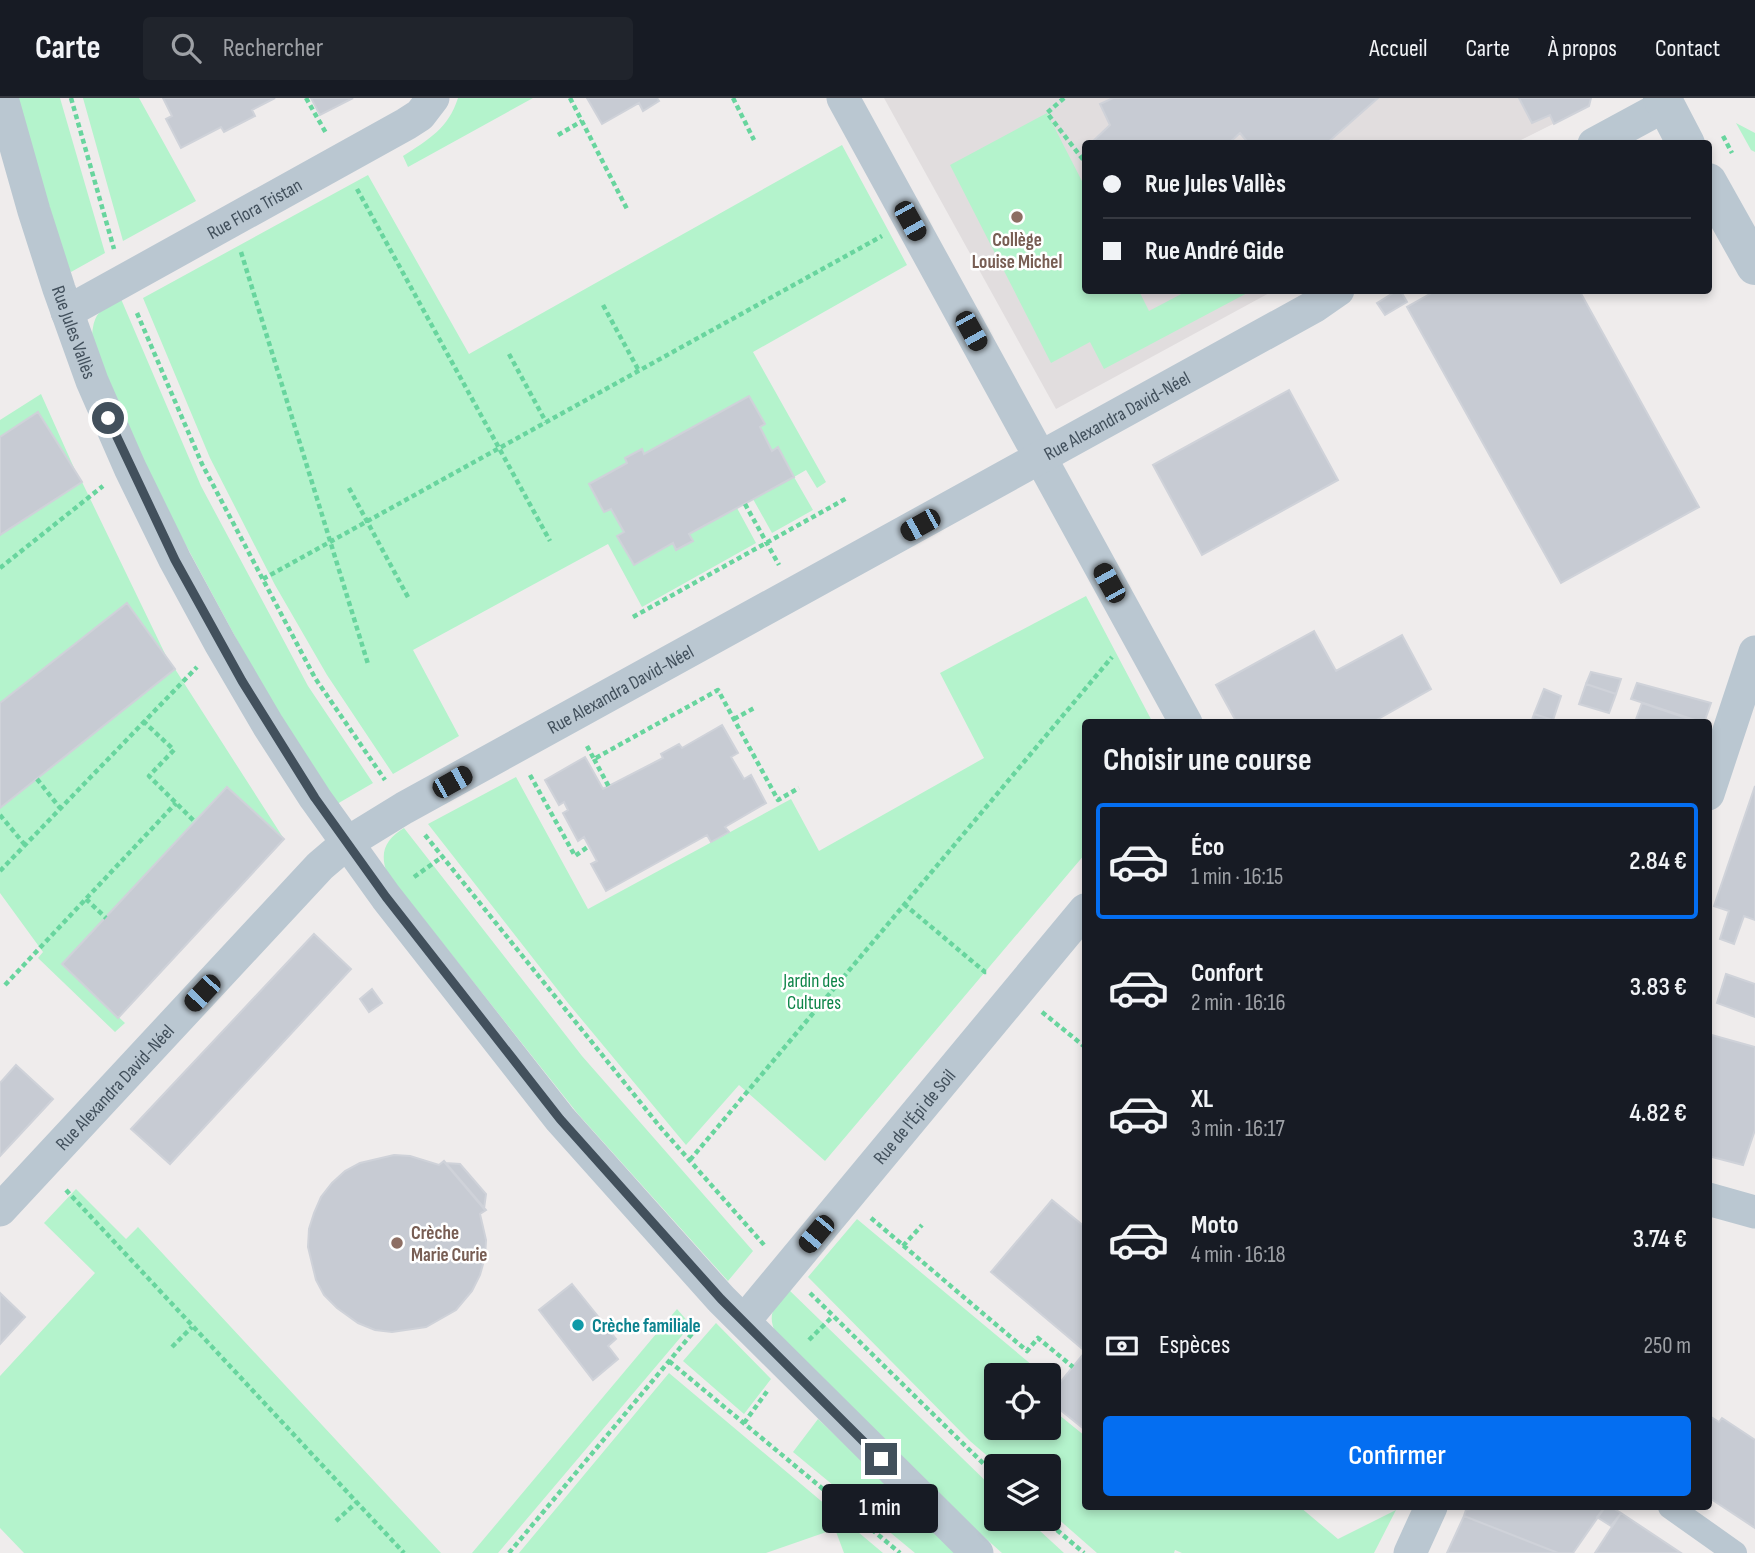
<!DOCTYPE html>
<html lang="fr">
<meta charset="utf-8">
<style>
:root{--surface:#171b24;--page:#20242c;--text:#f1f3f6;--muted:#9ea1a6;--line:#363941;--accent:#046ef1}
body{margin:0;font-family:"Sofia Sans Condensed",sans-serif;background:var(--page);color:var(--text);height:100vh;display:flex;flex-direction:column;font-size:26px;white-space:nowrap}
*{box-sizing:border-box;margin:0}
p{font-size:23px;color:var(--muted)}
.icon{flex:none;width:38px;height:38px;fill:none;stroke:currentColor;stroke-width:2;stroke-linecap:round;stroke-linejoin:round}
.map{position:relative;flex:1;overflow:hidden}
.details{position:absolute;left:1082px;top:621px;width:630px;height:791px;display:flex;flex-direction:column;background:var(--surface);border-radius:7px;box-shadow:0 4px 10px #0003}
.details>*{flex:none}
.guide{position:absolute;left:1082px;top:42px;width:630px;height:154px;border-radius:7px;box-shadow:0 4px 10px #0003;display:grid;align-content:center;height:154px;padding:0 21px;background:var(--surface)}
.tools{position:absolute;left:984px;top:1265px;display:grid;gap:14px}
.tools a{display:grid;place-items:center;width:77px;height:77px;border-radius:7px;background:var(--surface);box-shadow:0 4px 10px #0003;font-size:35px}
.end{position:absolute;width:32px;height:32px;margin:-16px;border:9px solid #42505c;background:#fff;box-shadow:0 0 0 4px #fff}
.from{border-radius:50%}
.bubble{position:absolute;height:49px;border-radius:7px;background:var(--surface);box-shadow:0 4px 10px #0003;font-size:23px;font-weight:600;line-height:49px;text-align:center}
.car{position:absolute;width:21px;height:42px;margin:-21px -10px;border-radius:9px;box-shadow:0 0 5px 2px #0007;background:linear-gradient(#222 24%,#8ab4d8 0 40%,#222 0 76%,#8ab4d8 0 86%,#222 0)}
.guide b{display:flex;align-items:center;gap:24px;height:66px;font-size:26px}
.guide b+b{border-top:2px solid var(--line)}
.guide i{width:18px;height:18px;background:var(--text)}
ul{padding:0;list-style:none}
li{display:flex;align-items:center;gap:21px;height:116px;margin:0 14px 10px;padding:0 7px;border:4px solid transparent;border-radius:7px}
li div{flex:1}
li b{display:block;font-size:26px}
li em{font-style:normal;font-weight:600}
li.current{border-color:var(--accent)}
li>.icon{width:63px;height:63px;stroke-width:1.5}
h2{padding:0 21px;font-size:32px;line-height:84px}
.pay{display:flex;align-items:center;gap:18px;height:77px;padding:0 21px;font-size:26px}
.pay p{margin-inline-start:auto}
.button{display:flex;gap:14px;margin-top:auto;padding:14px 21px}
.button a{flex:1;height:80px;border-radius:7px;background:var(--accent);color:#fff;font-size:28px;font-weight:600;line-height:80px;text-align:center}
header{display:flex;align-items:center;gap:42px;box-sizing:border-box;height:98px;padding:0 35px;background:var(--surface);border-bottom:2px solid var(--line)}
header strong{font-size:33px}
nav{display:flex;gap:38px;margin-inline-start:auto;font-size:24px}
.search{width:490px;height:63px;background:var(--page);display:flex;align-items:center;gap:18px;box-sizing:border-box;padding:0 24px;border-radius:7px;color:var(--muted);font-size:26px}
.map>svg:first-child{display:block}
.education{fill:#e1ddde}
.green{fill:#b4f3cc}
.building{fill:#c7cbd3;stroke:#cfd2d9;stroke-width:2}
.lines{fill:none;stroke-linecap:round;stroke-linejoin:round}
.path{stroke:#68d59e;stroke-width:4.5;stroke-dasharray:5 3.5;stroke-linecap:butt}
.pedestrian{stroke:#bac7d1;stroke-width:24}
.minor{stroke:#bac7d1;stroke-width:33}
.tertiary{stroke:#bac7d1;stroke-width:38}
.route{stroke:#42505c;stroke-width:9}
.education-dot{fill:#8d6e63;stroke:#fff;stroke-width:2.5}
.culture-dot{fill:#0f9aa8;stroke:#fff;stroke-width:2.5}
.labels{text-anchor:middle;stroke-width:5;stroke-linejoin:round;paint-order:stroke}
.street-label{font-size:19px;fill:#42505c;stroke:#fff}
.education-label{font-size:19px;font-weight:bold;fill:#785e54;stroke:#fff}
.park-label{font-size:19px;fill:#0c8447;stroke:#fff}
.culture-label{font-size:19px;font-weight:bold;fill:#0d838f;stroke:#fff;text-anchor:start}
</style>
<header>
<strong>Carte</strong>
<div class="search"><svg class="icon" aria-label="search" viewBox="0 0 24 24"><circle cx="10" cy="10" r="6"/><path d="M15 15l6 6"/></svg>Rechercher</div>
<nav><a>Accueil</a><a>Carte</a><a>À propos</a><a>Contact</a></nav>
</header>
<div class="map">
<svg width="1755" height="1455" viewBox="0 0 1755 1455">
<rect width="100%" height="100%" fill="#efecec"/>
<!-- education -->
<path class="education" d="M884 0H1591L1589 8 1515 45 1085 46V192L1273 193 1056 311Z"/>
<!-- green -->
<path class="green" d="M17 0H60L105 155 71 174 65 166Z
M83 0H139L196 103 123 143Z
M458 0H533L408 69 403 58C429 41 448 31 458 0Z
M1047 15 1085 89V192L1139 193 1149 213 1187 193H1251L1104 271 1090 244 1051 265 950 67Z
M1736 25 1755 35V54L1751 52Z
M842 47 907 167 753 254 826 384 817 390 806 372 794 379 813 412 772 435 753 401 794 379 778 350 772 353 760 329 764 326 644 356 641 351 625 360 627 365 589 386 604 414 611 411 624 434 617 438 634 467 673 445 676 452 692 444 689 436 737 410 756 445 642 509 608 446 413 552 459 638 393 676 327 577 275 487 210 360 143 200 368 77 469 256Z
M121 201 201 388 308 588 373 685 337 706 271 605 146 373 92 241C93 216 99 211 121 201Z
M41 296 75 372 38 314 0 339V322Z
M82 384 169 564 0 605V437Z
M1086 498 1153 625H1085V756L825 1063 739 987 686 1047 568 905 428 726 516 679 588 811 791 701 819 753 984 660 940 575Z
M175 571 284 741 226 689 62 866 125 925 115 934 38 860 43 854 0 795V710Z
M404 730 582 958 753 1153 728 1183 578 1016 387 775C379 754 386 741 404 730Z
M76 1091 126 1141 138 1129 441 1455H24L0 1430V1278L95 1175 44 1125Z
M857 1121 1044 1277 996 1278V1330H1048V1308L1085 1338V1409H1300L1338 1441 1396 1412 1374 1455H1182L1175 1452 1174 1455H1097L1048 1412V1368H999L970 1343 808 1179Z
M787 1190 996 1393V1421H1027L1064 1455H1002L927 1388 776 1236C766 1215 775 1209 787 1190Z
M677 1211 691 1227 498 1455H472Z
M716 1225 771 1281 744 1316 683 1263Z
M669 1275 883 1455H844L835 1431 766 1455H519Z
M818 1321 960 1455H915L793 1354Z"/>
<!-- building -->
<path class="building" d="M163 0H275L252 12 255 18 224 34 221 29 181 50 166 21 172 18Z
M311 0H353L320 17Z
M587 0H657L659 3 643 13 639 5 602 26Z
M1113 0H1378L1326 46H1249L1240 35 1228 46H1090L1110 27 1100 6Z
M1519 0H1591L1589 8 1554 26 1550 17 1532 25Z
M1398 192H1400L1407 204 1385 217 1377 205Z
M1437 192H1579L1699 409 1561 485 1407 209Z
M1289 292 1338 382 1202 457 1153 367Z
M749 298 765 326 760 329 772 353 778 349 794 379 689 436 693 443 676 452 673 445 634 467 617 438 624 434 611 411 604 414 589 386 627 365 625 360 642 351 644 356Z
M38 314 82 384 0 437V339Z
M127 505 175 571 0 710V605Z
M1314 533 1336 573 1402 537 1431 591 1371 625H1237L1216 587Z
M1591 574 1621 581 1616 596 1586 586Z
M1637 585 1711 605 1704 625 1631 601Z
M1586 586 1616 596 1609 615 1579 606Z
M1544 591 1561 598 1553 622 1534 616Z
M1642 605 1701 625 1635 624Z
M1534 616 1553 622 1552 625H1531Z
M722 627 738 655 731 659 744 681 751 677 766 705 725 729 729 734 711 744 707 737 606 793 591 766 597 763 584 739 578 743 563 715 568 712 564 704 559 707 545 682 585 659 603 691 663 660 661 656 679 646 682 650Z
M1755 688V822L1744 818 1734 846 1720 841 1729 813 1714 808Z
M227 689 284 741 118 920 62 866Z
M314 836 351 871 170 1066 131 1031Z
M1726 876 1755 886V919L1717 905Z
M372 891 382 905 369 914 360 901Z
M1708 936 1755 949V1032L1743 1067 1708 1058Z
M16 967 53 1001 0 1058V985Z
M394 1057 410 1058 439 1067 444 1063 486 1112 480 1116 486 1142 485 1159 480 1177 472 1193 456 1212 426 1229 392 1234 375 1232 358 1225 337 1210 324 1197 316 1182 308 1149 309 1131 314 1115 321 1099 332 1085 345 1073 360 1065Z
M445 1065 460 1066 486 1096 484 1111Z
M1052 1102 1085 1129V1253L991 1174Z
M572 1186 616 1241 608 1248 618 1261 593 1282 539 1212Z
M0 1195 25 1219 0 1246Z
M1085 1254V1332L1048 1302V1299Z
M1708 1317 1719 1324 1722 1320 1755 1342V1430L1708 1399Z
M1483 1409H1605L1573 1455H1558L1464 1418 1466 1412Z
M1605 1409H1611L1621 1415 1611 1428 1597 1419Z
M1621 1415 1681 1455H1595Z
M1464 1418 1558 1455H1447Z"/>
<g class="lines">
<!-- path -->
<path class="path" d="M71 0 114 151
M306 0 326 35
M570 0 627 111
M733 0 754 42
M1064 0 1047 15 1085 64
M558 37 582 23
M1723 38 1732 55
M357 91 550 443
M241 154 368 566
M603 207 639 273
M137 215 202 366 315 580 385 682
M509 256 546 324
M349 390 409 501
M745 406 779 467
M0 470 103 388
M263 481 882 138
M633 519 847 400
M734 621 756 609
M143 623 174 652 149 678 195 724
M587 648 594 661 718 592 778 702 799 690
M594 661 609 689
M530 677 575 758 589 748
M37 681 60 710
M0 717 25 747
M425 737 661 1030 765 1148
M0 773 197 569
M414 779 442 759
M86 801 106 820
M904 806 985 874H989
M5 887 176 705
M1042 914 1085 949
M690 1062 1112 559
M66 1092 404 1455
M871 1120 1027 1253 1038 1240 1073 1269
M903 1148 922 1127
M810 1195 996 1378
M809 1242 833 1218
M172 1249 192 1229
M669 1263 900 1455
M744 1325 768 1292
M1044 1421 1084 1455
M336 1423 357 1404
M509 1455 700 1226"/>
<!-- pedestrian -->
<path class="pedestrian" d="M1670 1409 1735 1455"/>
<!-- minor -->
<g class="minor">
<path id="s1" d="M2 0 34 113 59 191 92 283 130 370 175 462 220 545 268 627 315 700 386 799 560 1021 721 1201 977 1455"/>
<path d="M843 0 1186 625"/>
<path d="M1594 46 1666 7"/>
<path id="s2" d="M67 214 406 26 420 17 433 0"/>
<path d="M1708 696 1755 554"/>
<path d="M1708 1101 1755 1114"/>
<path id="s3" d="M0 1112 320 768 347 745 404 710 1315 208 1338 192"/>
<path id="s4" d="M744 1223 1085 812"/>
<path d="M1410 1455 1431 1409"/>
</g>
<!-- tertiary -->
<path class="tertiary" d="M1662 0 1686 46
M1708 84 1755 168"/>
</g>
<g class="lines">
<!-- route -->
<path class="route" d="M108 320 175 462 242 583 315 700 386 799 560 1021 721 1201 881 1361"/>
</g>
<!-- markers -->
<g class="education-dot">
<circle cx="1017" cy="119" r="7"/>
<circle cx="397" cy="1145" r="7"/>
</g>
<circle class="culture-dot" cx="578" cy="1227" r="7"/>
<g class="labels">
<!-- street labels -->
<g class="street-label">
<text dy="7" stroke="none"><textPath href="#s2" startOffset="214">Rue Flora Tristan</textPath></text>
<text dy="7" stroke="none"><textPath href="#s1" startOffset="245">Rue Jules Vallès</textPath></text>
<text dy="7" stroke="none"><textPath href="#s3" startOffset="1386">Rue Alexandra David-Néel</textPath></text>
<text dy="7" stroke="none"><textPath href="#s3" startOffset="819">Rue Alexandra David-Néel</textPath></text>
<text dy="7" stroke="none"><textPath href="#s3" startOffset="168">Rue Alexandra David-Néel</textPath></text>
<text dy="7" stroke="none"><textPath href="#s4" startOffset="266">Rue de l'Épi de Soil</textPath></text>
</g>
<!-- education labels -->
<g class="education-label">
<text x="1017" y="148">Collège<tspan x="1017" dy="22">Louise Michel</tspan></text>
<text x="411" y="1141" text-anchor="start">Crèche<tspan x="411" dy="22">Marie Curie</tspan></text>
</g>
<!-- park labels -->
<g class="park-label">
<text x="814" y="889">Jardin des<tspan x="814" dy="22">Cultures</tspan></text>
</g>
<!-- culture labels -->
<g class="culture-label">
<text x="592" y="1234">Crèche familiale</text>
</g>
</g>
</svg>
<div class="tools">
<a><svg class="icon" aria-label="locate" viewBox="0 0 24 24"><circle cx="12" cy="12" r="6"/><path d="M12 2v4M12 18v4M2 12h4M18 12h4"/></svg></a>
<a><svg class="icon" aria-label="layers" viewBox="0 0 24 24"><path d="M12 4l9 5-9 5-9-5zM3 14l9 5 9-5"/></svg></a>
</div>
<i class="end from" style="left:108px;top:320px"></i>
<i class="end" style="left:881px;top:1361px"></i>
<div class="bubble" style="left:822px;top:1386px;width:116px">1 min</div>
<i class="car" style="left:910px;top:123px;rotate:151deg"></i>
<i class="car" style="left:971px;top:233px;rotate:151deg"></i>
<i class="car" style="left:920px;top:427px;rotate:241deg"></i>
<i class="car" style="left:1109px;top:485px;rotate:331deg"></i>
<i class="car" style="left:452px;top:684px;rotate:61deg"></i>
<i class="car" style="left:202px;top:895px;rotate:223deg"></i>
<i class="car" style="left:816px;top:1136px;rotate:220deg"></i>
<div class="guide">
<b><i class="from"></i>Rue Jules Vallès</b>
<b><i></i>Rue André Gide</b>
</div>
<section class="details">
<h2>Choisir une course</h2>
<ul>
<li class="current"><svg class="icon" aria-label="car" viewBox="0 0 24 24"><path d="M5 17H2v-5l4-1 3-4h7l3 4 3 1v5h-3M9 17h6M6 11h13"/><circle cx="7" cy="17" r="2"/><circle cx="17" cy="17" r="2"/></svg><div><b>Éco</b><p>1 min · 16:15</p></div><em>2.84 €</em></li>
<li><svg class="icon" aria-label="car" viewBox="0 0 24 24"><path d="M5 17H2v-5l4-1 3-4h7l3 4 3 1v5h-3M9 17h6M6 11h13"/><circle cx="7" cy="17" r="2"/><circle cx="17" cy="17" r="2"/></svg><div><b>Confort</b><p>2 min · 16:16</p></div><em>3.83 €</em></li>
<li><svg class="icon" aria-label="car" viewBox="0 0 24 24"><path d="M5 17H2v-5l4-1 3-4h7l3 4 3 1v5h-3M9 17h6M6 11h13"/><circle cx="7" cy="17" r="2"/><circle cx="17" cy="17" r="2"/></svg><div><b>XL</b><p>3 min · 16:17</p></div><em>4.82 €</em></li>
<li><svg class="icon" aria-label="car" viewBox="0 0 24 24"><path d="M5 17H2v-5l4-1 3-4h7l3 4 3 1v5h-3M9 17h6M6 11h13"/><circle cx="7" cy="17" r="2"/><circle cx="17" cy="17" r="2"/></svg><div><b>Moto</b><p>4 min · 16:18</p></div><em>3.74 €</em></li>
</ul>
<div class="pay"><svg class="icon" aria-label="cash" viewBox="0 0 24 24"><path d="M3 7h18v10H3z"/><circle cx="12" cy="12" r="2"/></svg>Espèces<p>250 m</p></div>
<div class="button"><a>Confirmer</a></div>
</section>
</div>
